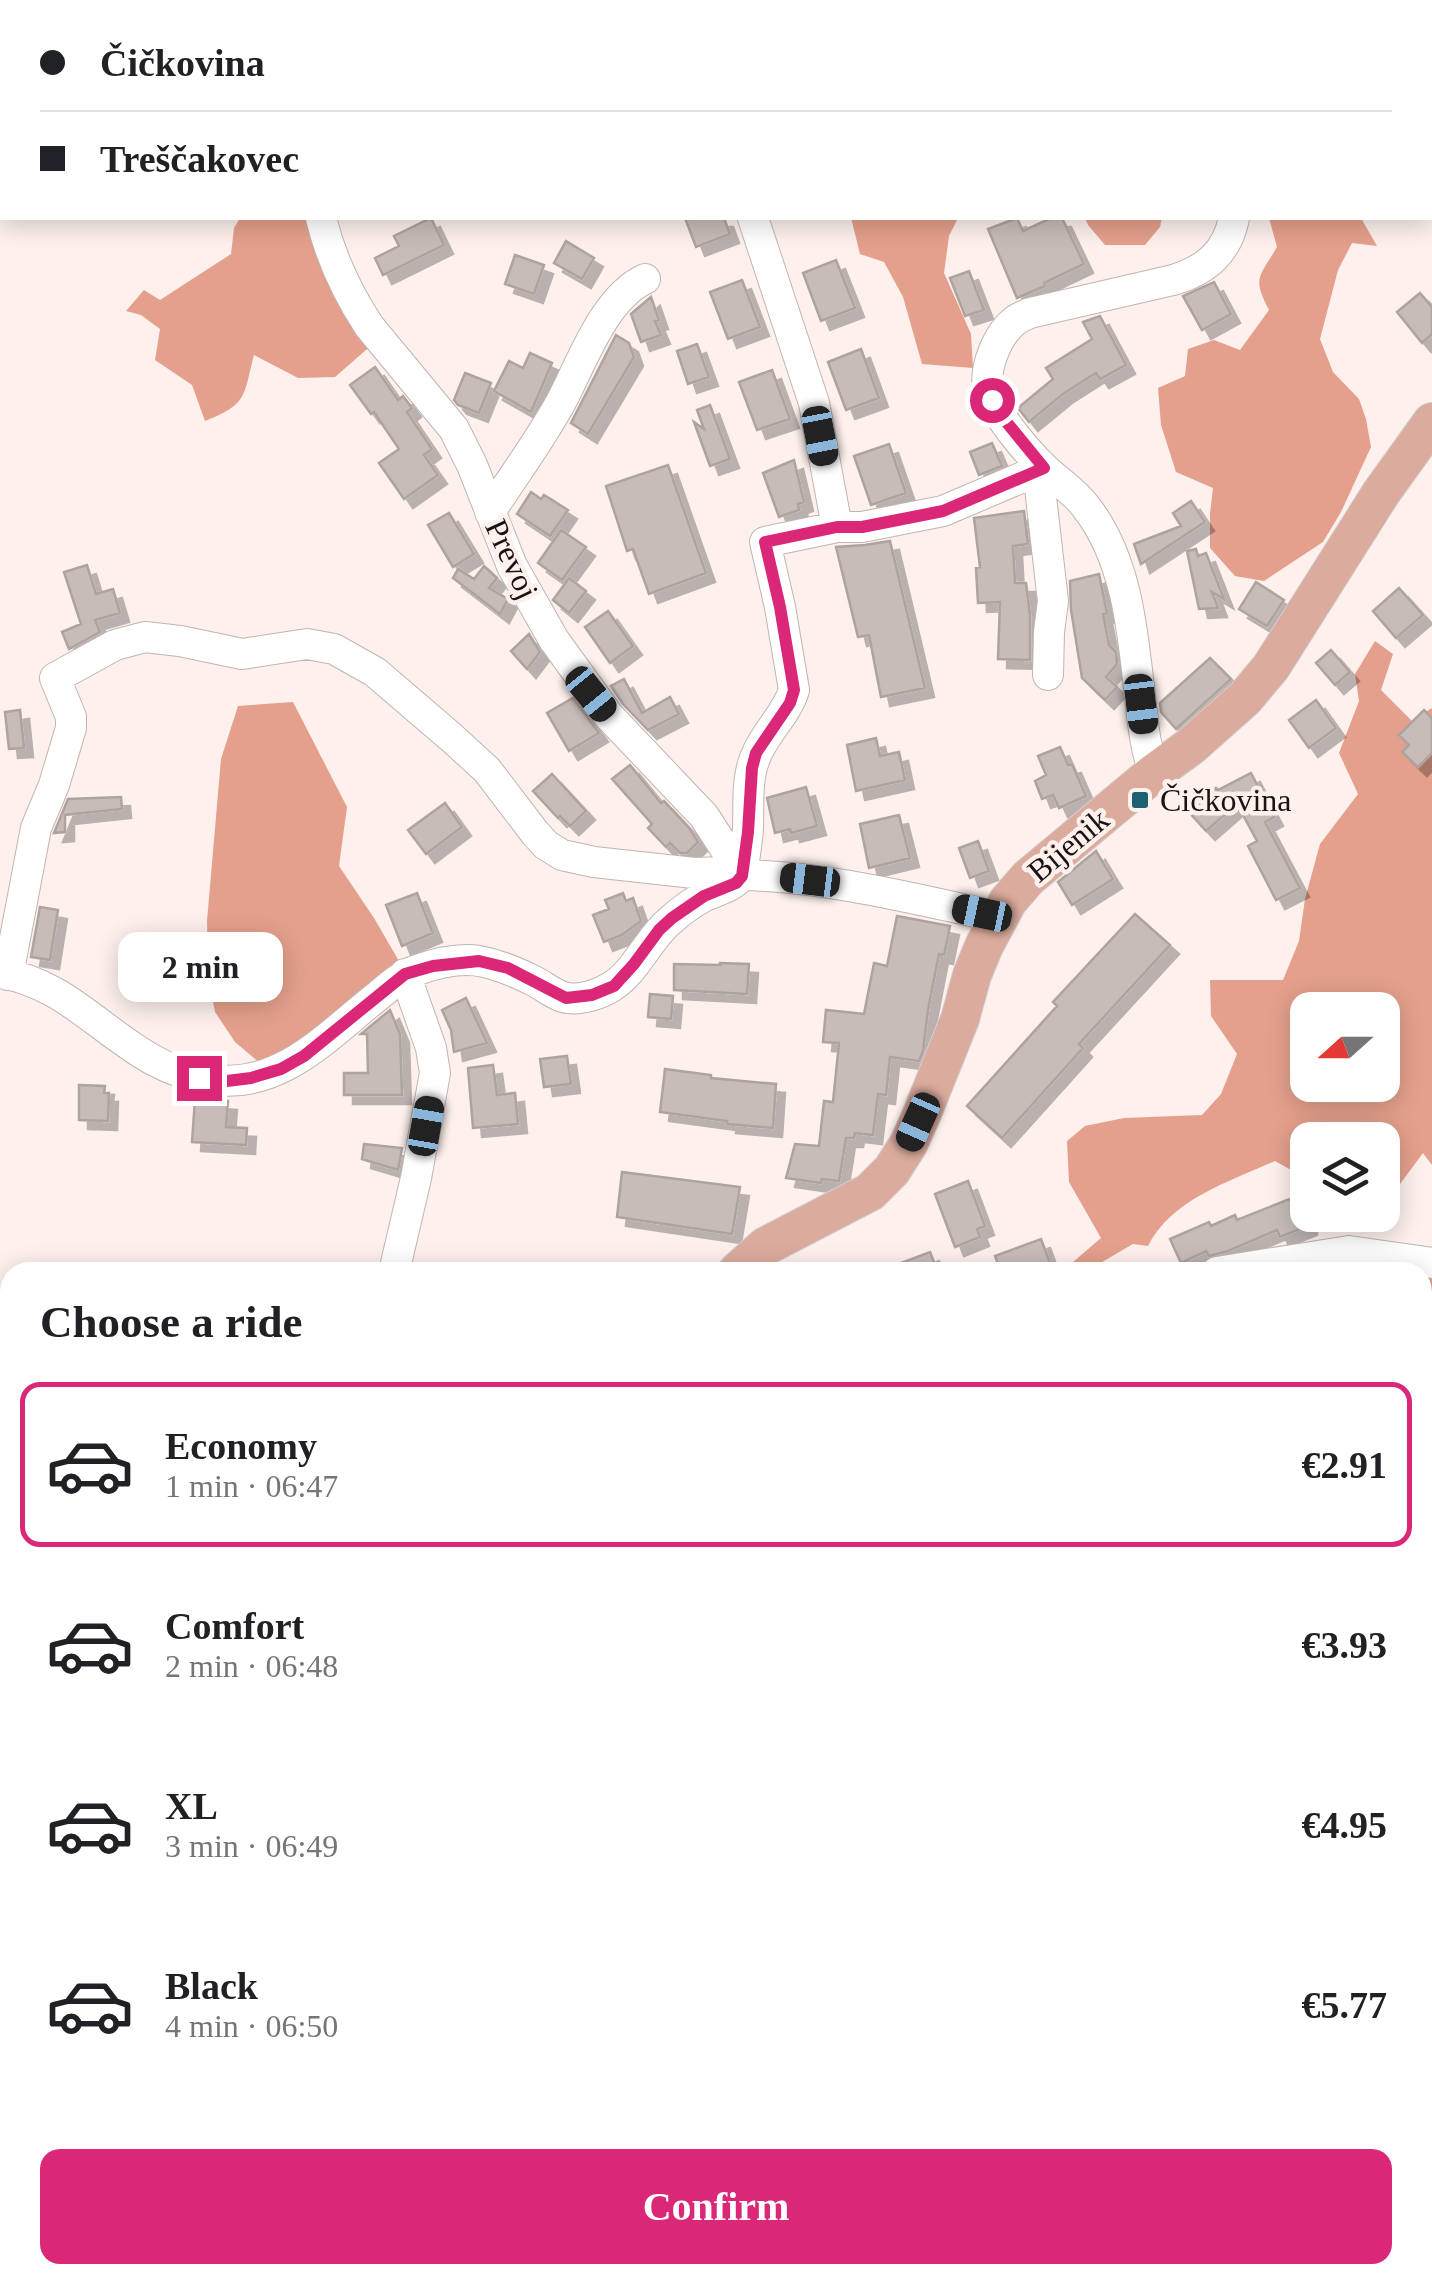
<!DOCTYPE html>
<meta charset="utf-8">
<style>
:root{--surface:#fff;--page:#f6f6f6;--text:#202124;--muted:#757577;--line:#e0e0e0;--accent:#db2777}
body{margin:0;font-family:Georgia,serif;background:var(--page);color:var(--text);height:100vh;display:flex;flex-direction:column;font-size:38px;white-space:nowrap}
*{box-sizing:border-box;margin:0}
p{font-size:32px;color:var(--muted)}
.icon{flex:none;width:55px;height:55px;fill:none;stroke:currentColor;stroke-width:2;stroke-linecap:round;stroke-linejoin:round}
.map{position:relative;flex:1;overflow:hidden}
.details{position:absolute;left:0px;top:1262px;width:1432px;height:1022px;display:flex;flex-direction:column;background:var(--surface);border-radius:30px 30px 0 0;box-shadow:0 5px 25px #0003}
.details>*{flex:none}
.guide{position:absolute;left:0px;top:0px;width:1432px;height:220px;box-shadow:0 5px 25px #0003;display:grid;align-content:center;height:220px;padding:0 40px;background:var(--surface)}
.needle{width:65px;rotate:249deg}
.buttons{position:absolute;left:1290px;top:992px;display:grid;gap:20px}
.buttons a{display:grid;place-items:center;width:110px;height:110px;border-radius:20px;background:var(--surface);box-shadow:0 5px 25px #0003;font-size:50px}
.end{position:absolute;width:45px;height:45px;margin:-22px;border:12px solid #db2777;background:#fff;box-shadow:0 0 0 5px #fff}
.from{border-radius:50%}
.bubble{position:absolute;height:70px;border-radius:20px;background:var(--surface);box-shadow:0 5px 25px #0003;font-size:32px;font-weight:800;line-height:70px;text-align:center}
.car{position:absolute;width:30px;height:60px;margin:-30px -15px;border-radius:12px;box-shadow:0 0 8px 2px #0007;background:linear-gradient(#222 24%,#8ab4d8 0 40%,#222 0 76%,#8ab4d8 0 86%,#222 0)}
.guide b{display:flex;align-items:center;gap:35px;height:95px;font-size:38px}
.guide b+b{border-top:2px solid var(--line)}
.guide i{width:25px;height:25px;background:var(--text)}
ul{padding:0;list-style:none}
li{display:flex;align-items:center;gap:30px;height:165px;margin:0 20px 15px;padding:0 20px;border:5px solid transparent;border-radius:20px}
li div{flex:1}
li b{display:block;font-size:38px}
li em{font-style:normal;font-weight:800}
li.current{border-color:var(--accent)}
li>.icon{width:90px;height:90px;stroke-width:1.5}
h2{padding:0 40px;font-size:45px;line-height:120px}
.cta{display:flex;gap:20px;margin-top:auto;padding:20px 40px}
.cta a{flex:1;height:115px;border-radius:20px;background:var(--accent);color:#fff;font-size:40px;font-weight:800;line-height:115px;text-align:center}
.map>svg:first-child{display:block}
.forest{fill:#e4a08c;fill-rule:evenodd}
.lines{fill:none;stroke-linecap:round;stroke-linejoin:round}
.stream{stroke:#eea994;stroke-width:6}
.building{fill:#c7bcb8;stroke:#afa3a0;stroke-width:2.5;filter:url(#shadow)}
.minor-casing{stroke:#c0b5b1;stroke-width:32}
.major-casing{stroke:#d1d0d0;stroke-width:40}
.minor{stroke:#fff;stroke-width:30}
.major{stroke:#dbab9d;stroke-width:38}
.route{stroke:#db2777;stroke-width:12}
.poi-dot{fill:#1b6172;stroke:#fdf0ed;stroke-width:4}
.labels{text-anchor:middle;stroke-width:9;stroke-linejoin:round;paint-order:stroke}
.street-label{font-size:32px;fill:#191413;stroke:#fdf0ed}
.poi-label{font-size:32px;fill:#191413;stroke:#fdf0ed;text-anchor:start}
</style>
<div class="map">
<svg width="1432" height="2284" viewBox="0 0 1432 2284">
<defs>
<filter id="shadow"><feDropShadow dx="9" dy="9" stdDeviation="0" flood-color="#0004"/></filter>
</defs>
<rect width="100%" height="100%" fill="#fdf0ed"/>
<!-- forest -->
<path class="forest" d="M240 218H314L374 343 335 377 298 378 254 355C243 397 248 404 205 421L192 385 155 360 160 329 141 315 126 311 144 290 160 300 231 254 234 228Z
M851 218H958L949 236 944 273 971 334 973 368 922 364 903 297 884 262 860 254Z
M1085 218H1162L1160 227 1145 245H1105L1088 225Z
M1269 218H1361L1377 246 1352 243 1338 270 1320 339 1333 372 1359 399 1366 419 1371 447 1341 512 1323 542 1264 581 1235 576 1210 548V514L1213 488 1176 472 1161 425 1158 388 1185 376 1188 349 1214 340 1240 350 1269 310C1252 277 1259 278 1277 247Z
M1375 641 1393 654 1381 690 1412 721 1432 708V1165L1423 1153 1383 1207 1382 1140H1308L1307 1183 1300 1175 1275 1161C1229 1182 1172 1199 1148 1246L1133 1244 1085 1272H1072L1073 1262 1101 1238 1069 1182 1067 1141 1085 1126 1124 1118 1202 1115 1221 1094 1237 1054 1211 1016 1210 980H1283L1299 941 1305 899 1320 844 1358 794 1339 753 1359 701 1355 674ZM1308 1010H1382V1085H1308Z
M293 702 347 807 339 866 374 918 403 968 318 1039 261 1064 235 1042 215 1012 208 976 207 921 221 759 238 706Z
M1422 1274 1432 1275V1419L1423 1403Z
M1432 1428V1985L1423 2005 1422 1443Z
M0 1628 10 1656V1884L0 1888Z
M66 2275H241L244 2284H70Z
M514 2275H743L739 2284H510Z"/>
<g class="lines">
<!-- stream -->
<path class="stream" d="M1422 2050 1432 2054"/>
</g>
<!-- building -->
<path class="building" d="M431 218 444 245 383 275 375 258 399 246 394 236Z
M685 218H724L730 234 696 247Z
M1017 218 1023 231 1051 218H1062L1084 264 1044 283 1045 286 1017 298 988 229Z
M566 241 594 258 582 279 554 263Z
M515 255 544 265 534 294 505 284Z
M836 260 855 308 821 321 803 273Z
M969 271 984 310 965 316 950 278Z
M742 280 760 327 728 339 710 292Z
M1214 282 1231 314 1202 330 1183 296Z
M1420 293 1432 307V334L1422 343 1397 312Z
M651 297 659 320 655 321 661 335 641 342 631 314Z
M1100 316 1126 365 1100 379 1096 373 1063 394 1029 422 1018 408 1053 379 1046 368 1092 339 1083 322Z
M616 335 629 343 634 357 588 434 571 423Z
M697 344 709 377 688 384 677 351Z
M861 349 879 398 846 410 828 362Z
M530 353 552 363 531 412 494 391 509 361 523 368Z
M375 367 398 400 403 396 412 408 407 412 432 449 424 455 438 475 404 499 379 463 399 449 374 412 371 414 350 385Z
M772 370 790 419 757 430 739 382Z
M465 373 491 383 479 413 458 405 454 400Z
M710 405 730 459 710 466 694 422 704 429 697 410Z
M992 443 1002 466 979 475 970 452Z
M889 444 906 493 871 505 854 456Z
M794 460 804 502 798 504 799 510 779 517 763 473Z
M668 465 706 573 649 594 633 549 627 551 606 486Z
M531 492 541 499 544 495 568 510 550 536 517 514Z
M1191 501 1205 522 1141 564 1134 544 1181 526 1173 513Z
M1024 511 1028 544 1013 546 1015 583H1026L1030 615V660L998 659 1000 602 978 603 976 568 980 567 974 518Z
M449 513 474 554 453 567 428 525Z
M561 530 586 547 562 580 538 563Z
M890 541 925 688 881 697 869 635 858 637 836 547 865 545Z
M1196 549 1198 556 1206 553 1224 599 1212 592 1218 608 1199 609 1187 551Z
M87 565 96 594 113 589 120 613 95 620 100 632 69 649 62 632 81 624 64 572Z
M484 566 497 578 489 588 508 599 500 614 453 578 458 569 474 579Z
M1099 574 1107 613 1103 614 1109 645 1116 652 1117 664 1106 677 1117 687 1105 700 1082 678 1071 610 1070 581Z
M569 578 586 591 569 613 553 600Z
M1256 582 1284 600 1267 626 1239 609Z
M1399 588 1423 615 1396 638 1373 611Z
M608 611 633 646 610 663 585 627Z
M529 634 540 652 527 669 511 651Z
M1331 650 1350 672 1335 685 1316 663Z
M1210 658 1231 679 1176 729 1161 712 1160 703Z
M624 679 642 713 670 697 679 714 648 730 623 704 611 686Z
M573 698 599 733 569 751 547 713Z
M1316 700 1336 728 1309 748 1289 720Z
M20 710 24 748 9 749 5 712Z
M1424 710 1432 718V753L1418 767 1402 752 1409 745 1399 735Z
M876 738 880 756 899 752 905 780 856 791 847 745Z
M1060 747 1068 765 1072 764 1086 796 1059 808 1053 795 1042 799 1035 781 1046 775 1038 756Z
M630 765 661 803 664 801 689 828 698 842 687 853H680L670 843 666 847 648 828 652 824 612 779Z
M1251 773 1274 817 1265 822 1300 888 1276 900 1248 846 1257 841 1237 804 1206 831 1189 812 1216 788 1218 790Z
M552 774 586 811 570 826 560 816 558 818 533 791Z
M806 787 817 826 791 833 790 829 775 833 767 798Z
M121 797 122 809 65 815V832L54 833 68 799Z
M445 803 462 827 426 854 408 830Z
M899 815 910 858 869 868 860 824Z
M978 841 989 871 970 878 959 848Z
M1096 851 1113 879 1072 905 1058 882Z
M417 893 433 933 402 946 386 905Z
M623 893 626 901 633 898 641 921 622 935 604 942 593 915 609 909 605 900Z
M40 907 58 910 50 960 31 957Z
M1135 914 1170 945 1079 1044 1083 1048 1002 1138 967 1106 1057 1006 1053 1002Z
M897 916 950 926 944 955 939 954 928 1010 923 1051 919 1061 890 1057 886 1095 878 1094 873 1135 855 1133 854 1138H846L839 1181 822 1179 821 1183 786 1178 795 1144 819 1146 824 1101 833 1102 839 1043 823 1042 826 1010 864 1014 874 963 887 966Z
M720 963 749 964 747 994 674 990V964L720 965Z
M650 994 673 996 671 1019 648 1017Z
M466 998 487 1043 454 1052 451 1030 442 1010Z
M390 1010 400 1034 402 1095H344V1073H368L367 1034H361Z
M567 1056 571 1084 544 1087 540 1059Z
M493 1065 497 1095 515 1093 518 1124 473 1128 468 1068Z
M665 1069 711 1075V1078L776 1084 773 1128 727 1124V1121L660 1112Z
M79 1085 105 1086 104 1093H109L108 1121 79 1120Z
M195 1099 228 1101 226 1127 247 1128 246 1145 192 1142Z
M364 1144 402 1148 398 1170 362 1159Z
M622 1172 740 1187 732 1234 617 1217Z
M968 1181 985 1226 977 1229 980 1237 955 1247 935 1194Z
M1308 1196V1226L1280 1237 1277 1230 1228 1251 1209 1256 1206 1251 1181 1263 1170 1239 1209 1222 1211 1226 1235 1215 1237 1220 1287 1200 1295 1198 1296 1201Z
M1041 1239 1050 1263 1025 1272H1001L995 1256Z
M930 1252 938 1272H881L880 1271Z"/>
<g class="lines">
<!-- minor casing -->
<g class="minor-casing">
<path id="minor" d="M674 0 675 2
M1254 0 1256 2
M420 2 421 0
M1430 7 1432 5
M321 218C330 255 348 294 369 326L454 429 472 465 512 566 554 640 609 716 704 816 742 875C830 877 914 899 999 917
M753 218 814 403 837 527
M1044 468 1040 483 1041 497 1053 601 1049 632 1048 675
M490 512C514 475 541 439 562 400 582 362 604 298 645 279
M1154 773C1145 748 1143 723 1140 697 1133 633 1127 559 1086 507 1075 492 1059 482 1046 470 1028 453 993 413 988 389 984 367 998 333 1016 320 1020 317 1026 315 1030 313L1173 280C1206 270 1227 253 1234 218
M742 875C744 860 747 844 748 828 749 805 746 781 755 758 764 733 786 716 794 690L780 607 765 542 837 527H862L943 511 1044 468
M0 973C84 985 125 1071 215 1080 283 1088 330 1033 379 995 391 985 402 975 417 970 437 963 463 957 484 962 502 966 518 973 534 981 544 986 557 997 568 998 582 1000 600 994 611 987 637 971 648 938 672 919 681 911 692 903 703 897 717 890 732 888 742 875
M8 975 36 828 54 785 71 728V717L55 678 115 645 145 637 180 641 242 654 307 644 334 649 375 672 452 738 487 770 535 833 546 845 562 855 594 862 694 873 725 872 742 875
M394 1272 416 1178 435 1073 431 1048 405 974
M1217 1272 1349 1251 1432 1263
M0 1479 10 1481
M0 2126 10 2122
M874 2275V2284
M1279 2275 1280 2284"/>
</g>
<!-- major casing -->
<g class="major-casing">
<path id="major" d="M737 1272 766 1246 870 1192 892 1170 909 1143 921 1116 960 1019 972 975 984 946 1008 901 1028 878 1154 773 1191 746 1245 698 1271 667 1381 493 1432 422
M0 1598 10 1593"/>
</g>
<!-- minor -->
<use href="#minor" class="minor"/>
<!-- major -->
<use href="#major" class="major"/>
</g>
<g class="lines">
<!-- route -->
<path class="route" d="M199 1078 227 1081 251 1078 281 1069 304 1056 405 974 433 966 479 961 508 968 566 998 592 995 614 986 634 964 659 930 672 918 704 896 736 883 742 876 748 832 752 768 756 753 790 703 794 690 780 607 765 542 837 527H862L943 511 1044 468 1008 424 992 400"/>
</g>
<!-- markers -->
<rect class="poi-dot" x="1130" y="790" width="20" height="20" rx="5"/>
<g class="labels">
<!-- street labels -->
<g class="street-label">
<text transform="translate(512 559) rotate(65)" y="11">Prevoj</text>
<text transform="translate(1068 845) rotate(-40)" y="11">Bijenik</text>
</g>
<!-- poi labels -->
<g class="poi-label">
<text x="1160" y="811">Čičkovina</text>
</g>
</g>
</svg>
<div class="buttons">
<a><svg class="needle" viewBox="-14 -14 28 28"><path d="M0-13l5 13h-10z" fill="#e53935"/><path d="M0 13l5-13h-10z" fill="#757577"/></svg></a>
<a><svg class="icon" aria-label="layers" viewBox="0 0 24 24"><path d="M12 4l9 5-9 5-9-5zM3 14l9 5 9-5"/></svg></a>
</div>
<i class="end from" style="left:992px;top:400px"></i>
<i class="end" style="left:199px;top:1078px"></i>
<div class="bubble" style="left:118px;top:932px;width:165px">2 min</div>
<i class="car" style="left:820px;top:436px;rotate:169deg"></i>
<i class="car" style="left:591px;top:694px;rotate:141deg"></i>
<i class="car" style="left:1141px;top:704px;rotate:173deg"></i>
<i class="car" style="left:810px;top:880px;rotate:277deg"></i>
<i class="car" style="left:982px;top:913px;rotate:282deg"></i>
<i class="car" style="left:918px;top:1122px;rotate:204deg"></i>
<i class="car" style="left:426px;top:1126px;rotate:10deg"></i>
<div class="guide">
<b><i class="from"></i>Čičkovina</b>
<b><i></i>Treščakovec</b>
</div>
<section class="details">
<h2>Choose a ride</h2>
<ul>
<li class="current"><svg class="icon" aria-label="car" viewBox="0 0 24 24"><path d="M5 17H2v-5l4-1 3-4h7l3 4 3 1v5h-3M9 17h6M6 11h13"/><circle cx="7" cy="17" r="2"/><circle cx="17" cy="17" r="2"/></svg><div><b>Economy</b><p>1 min · 06:47</p></div><em>€2.91</em></li>
<li><svg class="icon" aria-label="car" viewBox="0 0 24 24"><path d="M5 17H2v-5l4-1 3-4h7l3 4 3 1v5h-3M9 17h6M6 11h13"/><circle cx="7" cy="17" r="2"/><circle cx="17" cy="17" r="2"/></svg><div><b>Comfort</b><p>2 min · 06:48</p></div><em>€3.93</em></li>
<li><svg class="icon" aria-label="car" viewBox="0 0 24 24"><path d="M5 17H2v-5l4-1 3-4h7l3 4 3 1v5h-3M9 17h6M6 11h13"/><circle cx="7" cy="17" r="2"/><circle cx="17" cy="17" r="2"/></svg><div><b>XL</b><p>3 min · 06:49</p></div><em>€4.95</em></li>
<li><svg class="icon" aria-label="car" viewBox="0 0 24 24"><path d="M5 17H2v-5l4-1 3-4h7l3 4 3 1v5h-3M9 17h6M6 11h13"/><circle cx="7" cy="17" r="2"/><circle cx="17" cy="17" r="2"/></svg><div><b>Black</b><p>4 min · 06:50</p></div><em>€5.77</em></li>
</ul>
<div class="cta"><a>Confirm</a></div>
</section>
</div>
